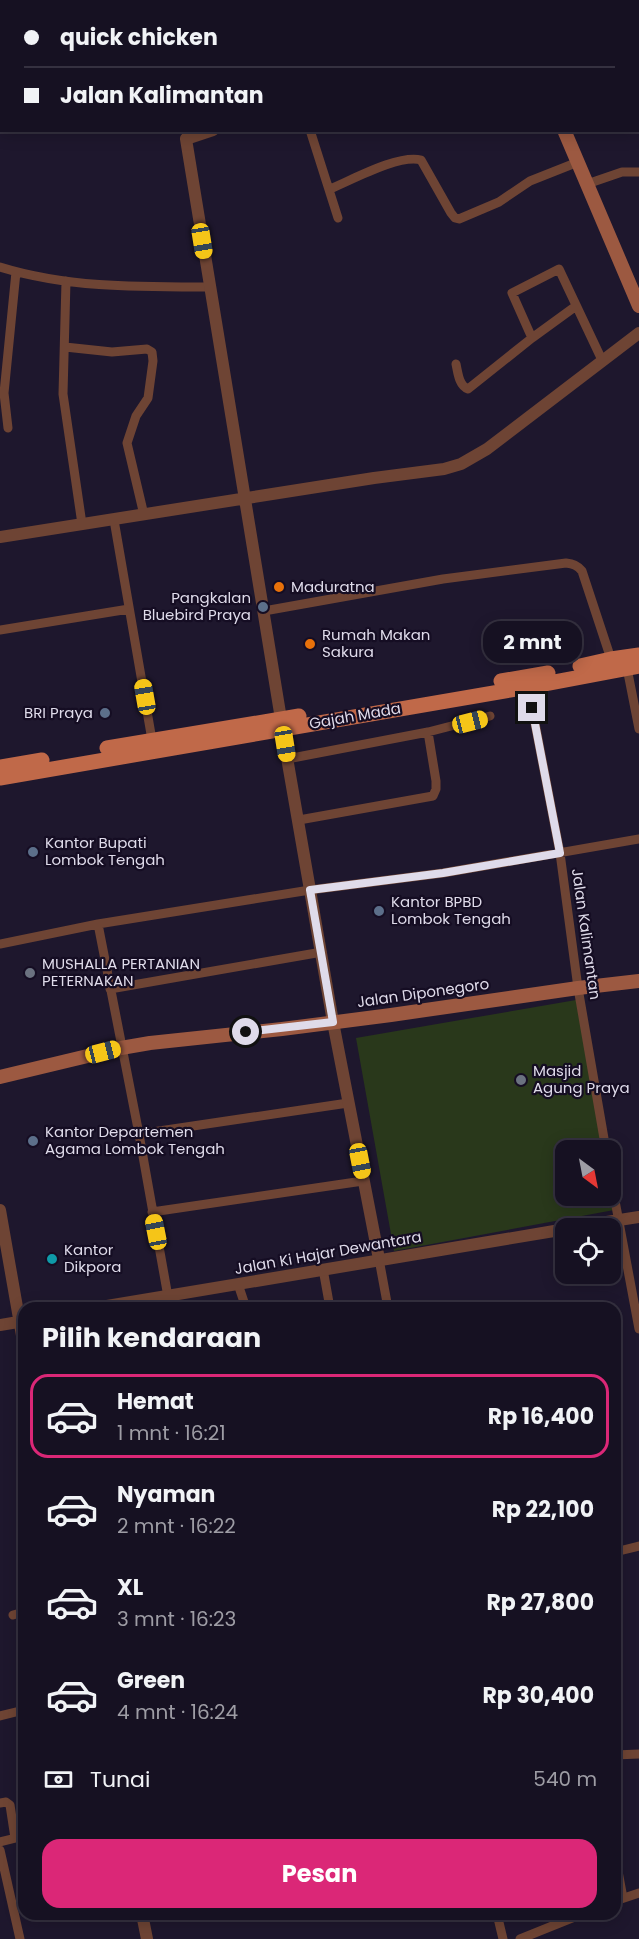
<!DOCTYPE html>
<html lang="id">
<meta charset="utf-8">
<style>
:root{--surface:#161122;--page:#1f1a2a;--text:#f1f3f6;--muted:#9e9da5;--line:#353140;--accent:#db2777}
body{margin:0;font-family:Poppins,sans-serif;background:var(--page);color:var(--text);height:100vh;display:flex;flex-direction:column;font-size:22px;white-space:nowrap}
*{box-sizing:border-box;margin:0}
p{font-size:20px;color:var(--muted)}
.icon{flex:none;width:33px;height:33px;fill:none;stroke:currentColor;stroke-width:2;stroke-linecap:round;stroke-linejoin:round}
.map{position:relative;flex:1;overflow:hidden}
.panel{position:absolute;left:18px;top:1302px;width:603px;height:618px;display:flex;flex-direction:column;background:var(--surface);border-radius:18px;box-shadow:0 3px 15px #0003,0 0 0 2px var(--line)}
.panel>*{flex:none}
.guide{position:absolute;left:0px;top:0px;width:639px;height:132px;box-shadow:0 3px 15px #0003,0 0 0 2px var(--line);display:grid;align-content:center;height:132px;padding:0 24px;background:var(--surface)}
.needle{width:39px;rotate:148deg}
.controls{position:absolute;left:555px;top:1140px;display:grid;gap:12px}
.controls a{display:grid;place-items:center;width:66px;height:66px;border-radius:12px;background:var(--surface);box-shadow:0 3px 15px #0003,0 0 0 2px var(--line);font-size:30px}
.end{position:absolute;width:27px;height:27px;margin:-14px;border:8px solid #dfdbea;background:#111;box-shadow:0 0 0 3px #111}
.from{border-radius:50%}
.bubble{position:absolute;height:42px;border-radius:18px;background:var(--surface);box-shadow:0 3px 15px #0003,0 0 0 2px var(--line);font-size:20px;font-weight:700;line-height:42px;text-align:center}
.car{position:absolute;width:18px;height:36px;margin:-18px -9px;border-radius:8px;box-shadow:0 0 4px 2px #0007;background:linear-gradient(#f5c518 24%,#345 0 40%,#f5c518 0 76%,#345 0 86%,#f5c518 0)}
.guide b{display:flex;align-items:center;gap:21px;height:57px;font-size:22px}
.guide b+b{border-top:2px solid var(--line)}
.guide i{width:15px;height:15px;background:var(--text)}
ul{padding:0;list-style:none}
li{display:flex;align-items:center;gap:18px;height:84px;margin:0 12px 9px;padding:0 12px;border:3px solid transparent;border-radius:18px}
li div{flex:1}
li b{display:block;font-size:22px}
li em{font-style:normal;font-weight:700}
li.selected{border-color:var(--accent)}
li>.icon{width:54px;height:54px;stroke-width:1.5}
h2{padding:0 24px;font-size:27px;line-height:72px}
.pay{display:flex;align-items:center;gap:15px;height:66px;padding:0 24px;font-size:22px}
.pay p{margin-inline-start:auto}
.primary-button{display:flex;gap:12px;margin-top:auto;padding:12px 24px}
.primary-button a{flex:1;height:69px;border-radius:18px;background:var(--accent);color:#fff;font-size:24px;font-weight:700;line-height:69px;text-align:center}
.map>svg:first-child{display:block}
.green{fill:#29381b}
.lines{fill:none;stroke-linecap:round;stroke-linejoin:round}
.minor{stroke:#6e4434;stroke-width:9}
.tertiary{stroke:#6e4434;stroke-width:12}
.secondary{stroke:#9c5941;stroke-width:14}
.primary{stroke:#c06949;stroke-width:15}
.route{stroke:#dfdbea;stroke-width:8}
.food-dot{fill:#e8710a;stroke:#150d23;stroke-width:2}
.service-dot{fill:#5c6f8a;stroke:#150d23;stroke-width:2}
.worship-dot{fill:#6b7280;stroke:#150d23;stroke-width:2}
.culture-dot{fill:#0f9aa8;stroke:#150d23;stroke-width:2}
.labels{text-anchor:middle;stroke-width:4.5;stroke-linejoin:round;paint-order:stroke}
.poi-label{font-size:15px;fill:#dfdbea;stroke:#150d23;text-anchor:start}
.street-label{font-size:15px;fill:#dfdbea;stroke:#150d23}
</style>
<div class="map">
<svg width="639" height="1939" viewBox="0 0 639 1939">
<rect width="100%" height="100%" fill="#1e172d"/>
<!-- green -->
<path class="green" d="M576 1000 603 1150H566V1196H610L614 1210 394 1251 356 1038Z"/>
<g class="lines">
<!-- minor -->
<path class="minor" d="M638 12H639
M0 59 2 58
M310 130 338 218
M587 184 622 172H639
M330 189C352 180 399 154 421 160L451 213 455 218 459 219 499 202 530 181 578 162
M0 267C68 288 139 287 209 287
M66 281 63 394 82 524
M532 338 512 293 559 269 602 360
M65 347 112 352 147 349 152 352 153 361 148 398 136 416 127 443 144 515
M456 364C458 373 459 386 468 389L532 338 576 306
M8 428 4 393 16 272
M114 520 152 740
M264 611 443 579 566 563C573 564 577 565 582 571L612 662
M0 630 129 609
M627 668 639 729
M528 687 560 853 578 988 606 1150
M287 759 428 732 490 716
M299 820 433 796 436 789V781L428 732
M98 924 310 890 443 873 639 839
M0 944 98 924 139 1134 170 1308
M110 989 322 952
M139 1134 348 1103
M610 1174 639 1329
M152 1212 363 1181
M379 1259 388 1308
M323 1269 330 1308
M238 1284 246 1308
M615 1552 639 1546
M13 1615 24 1612
M0 1716 24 1710
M615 1755 639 1754
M0 1803 6 1802 10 1805 15 1838
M0 1842 24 1836
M0 1850 20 1939
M615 1855 623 1898
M615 1901 639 1893
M497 1914 503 1939
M520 1939 582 1914"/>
<!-- tertiary -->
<path class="tertiary" d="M213 130 186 139 281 719
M0 537 374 478 444 469 461 464 487 449 639 333
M282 729 333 1022 379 1259
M0 1210 24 1347
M568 1228 639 1217
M95 1308 566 1229
M0 1325 24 1321
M142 1914 147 1939"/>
<!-- secondary -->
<path class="secondary" d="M513 0V2
M564 130 639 306
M0 1077 121 1048 150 1043 282 1029 391 1015 578 988 639 981"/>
<!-- primary -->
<path class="primary" d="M580 666 611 659 639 655
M501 681 548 673
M107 748 299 716
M0 767 42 760
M0 778 528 687 639 666"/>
</g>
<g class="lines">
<!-- route -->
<path class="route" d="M246 1032 333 1022 310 890 443 873 560 853 532 708"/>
</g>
<!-- markers -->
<g class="food-dot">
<circle cx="279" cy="587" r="6"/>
<circle cx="310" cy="644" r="6"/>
</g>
<g class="service-dot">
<circle cx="263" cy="607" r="6"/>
<circle cx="105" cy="713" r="6"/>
<circle cx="33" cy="852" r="6"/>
<circle cx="379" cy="911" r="6"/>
<circle cx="33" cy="1141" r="6"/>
</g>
<g class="worship-dot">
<circle cx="30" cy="973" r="6"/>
<circle cx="521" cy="1080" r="6"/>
</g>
<circle class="culture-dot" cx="52" cy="1259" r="6"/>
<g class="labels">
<!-- poi labels -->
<g class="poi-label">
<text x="291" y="592">Maduratna</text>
<text x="251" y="603" text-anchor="end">Pangkalan<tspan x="251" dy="17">Bluebird Praya</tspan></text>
<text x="322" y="640">Rumah Makan<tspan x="322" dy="17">Sakura</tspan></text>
<text x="93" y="718" text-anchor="end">BRI Praya</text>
<text x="45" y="848">Kantor Bupati<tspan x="45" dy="17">Lombok Tengah</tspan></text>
<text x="391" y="907">Kantor BPBD<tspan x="391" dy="17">Lombok Tengah</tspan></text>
<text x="42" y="969">MUSHALLA PERTANIAN<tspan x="42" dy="17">PETERNAKAN</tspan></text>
<text x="533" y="1076">Masjid<tspan x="533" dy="17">Agung Praya</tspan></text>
<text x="45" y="1137">Kantor Departemen<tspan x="45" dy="17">Agama Lombok Tengah</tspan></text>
<text x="64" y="1255">Kantor<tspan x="64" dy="17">Dikpora</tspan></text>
</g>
<!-- street labels -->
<g class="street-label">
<text transform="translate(355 716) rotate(-10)" y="5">Gajah Mada</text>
<text transform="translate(586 934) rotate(82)" y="5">Jalan Kalimantan</text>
<text transform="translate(423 993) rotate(-8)" y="5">Jalan Diponegoro</text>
<text transform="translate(328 1253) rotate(-10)" y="5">Jalan Ki Hajar Dewantara</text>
</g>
</g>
</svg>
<div class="controls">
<a><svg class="needle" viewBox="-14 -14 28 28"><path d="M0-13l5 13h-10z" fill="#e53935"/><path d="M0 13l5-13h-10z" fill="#9e9da5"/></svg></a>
<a><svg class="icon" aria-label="locate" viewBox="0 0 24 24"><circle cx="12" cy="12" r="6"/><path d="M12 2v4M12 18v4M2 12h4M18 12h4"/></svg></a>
</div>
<i class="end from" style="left:246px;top:1032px"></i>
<i class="end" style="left:532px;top:708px"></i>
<div class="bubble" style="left:483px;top:621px;width:99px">2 mnt</div>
<i class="car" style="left:202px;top:241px;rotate:171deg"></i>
<i class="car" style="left:145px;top:697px;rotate:350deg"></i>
<i class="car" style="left:470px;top:722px;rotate:76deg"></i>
<i class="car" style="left:285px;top:744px;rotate:171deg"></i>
<i class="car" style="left:103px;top:1052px;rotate:76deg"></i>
<i class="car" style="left:360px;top:1161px;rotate:169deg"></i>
<i class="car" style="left:156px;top:1232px;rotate:349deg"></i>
<div class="guide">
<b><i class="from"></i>quick chicken</b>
<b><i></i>Jalan Kalimantan</b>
</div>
<section class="panel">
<h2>Pilih kendaraan</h2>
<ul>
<li class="selected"><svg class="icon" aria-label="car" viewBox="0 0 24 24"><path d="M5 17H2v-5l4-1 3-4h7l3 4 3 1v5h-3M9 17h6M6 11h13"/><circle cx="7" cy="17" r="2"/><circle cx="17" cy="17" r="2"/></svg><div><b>Hemat</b><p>1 mnt · 16:21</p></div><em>Rp 16,400</em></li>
<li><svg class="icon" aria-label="car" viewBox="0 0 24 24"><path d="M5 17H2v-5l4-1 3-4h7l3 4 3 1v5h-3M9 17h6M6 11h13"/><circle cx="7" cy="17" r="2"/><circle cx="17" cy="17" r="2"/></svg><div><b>Nyaman</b><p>2 mnt · 16:22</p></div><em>Rp 22,100</em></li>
<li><svg class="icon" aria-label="car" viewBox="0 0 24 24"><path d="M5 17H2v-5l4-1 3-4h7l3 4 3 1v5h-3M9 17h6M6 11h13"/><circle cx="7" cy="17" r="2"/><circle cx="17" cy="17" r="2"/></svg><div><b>XL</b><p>3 mnt · 16:23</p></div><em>Rp 27,800</em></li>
<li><svg class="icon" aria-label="car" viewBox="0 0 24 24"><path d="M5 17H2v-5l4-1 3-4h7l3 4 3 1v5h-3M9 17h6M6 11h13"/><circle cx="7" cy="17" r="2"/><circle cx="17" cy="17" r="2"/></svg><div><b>Green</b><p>4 mnt · 16:24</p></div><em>Rp 30,400</em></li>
</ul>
<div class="pay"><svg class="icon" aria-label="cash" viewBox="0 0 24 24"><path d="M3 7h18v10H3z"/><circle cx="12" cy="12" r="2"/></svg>Tunai<p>540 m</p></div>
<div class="primary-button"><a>Pesan</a></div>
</section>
</div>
